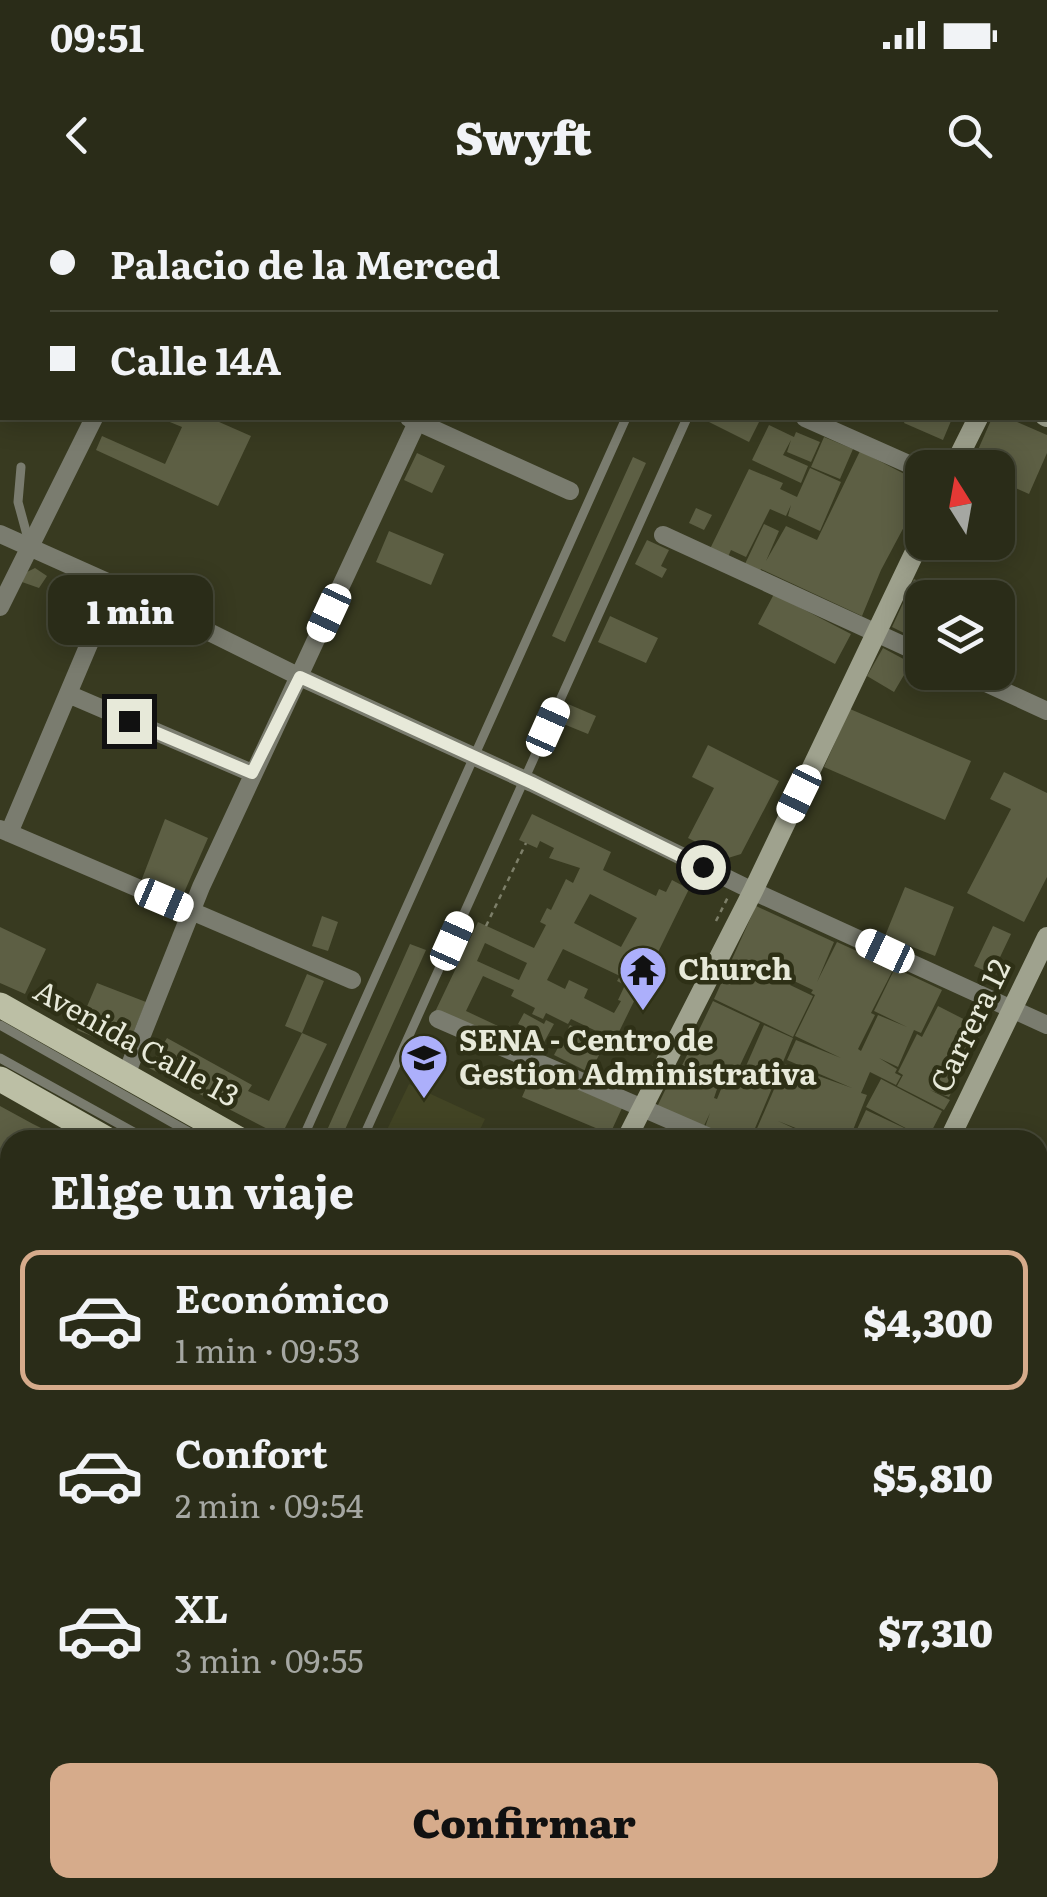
<!DOCTYPE html>
<html lang="es">
<meta charset="utf-8">
<style>
:root{--surface:#2a2c18;--page:#363825;--text:#f1f3f6;--muted:#a5a7a2;--line:#464837;--accent:#d6ab8b}
body{margin:0;font-family:Literata,serif;background:var(--page);color:var(--text);height:100vh;display:flex;flex-direction:column;font-size:38px;white-space:nowrap}
*{box-sizing:border-box;margin:0}
p{font-size:32px;color:var(--muted)}
.icon{flex:none;width:55px;height:55px;fill:none;stroke:currentColor;stroke-width:2;stroke-linecap:round;stroke-linejoin:round}
.map{position:relative;flex:1;overflow:hidden}
.drawer{position:absolute;left:0px;top:930px;width:1048px;height:768px;display:flex;flex-direction:column;background:var(--surface);border-radius:30px 30px 0 0;box-shadow:0 5px 25px #0003,0 0 0 2px var(--line)}
.drawer>*{flex:none}
.banner{position:absolute;left:0px;top:0px;width:1048px;height:220px;box-shadow:0 5px 25px #0003,0 0 0 2px var(--line);display:grid;align-content:center;height:220px;padding:0 50px;background:var(--surface)}
.needle{width:65px;rotate:349deg}
.fabs{position:absolute;left:905px;top:250px;display:grid;gap:20px}
.fabs a{display:grid;place-items:center;width:110px;height:110px;border-radius:20px;background:var(--surface);box-shadow:0 5px 25px #0003,0 0 0 2px var(--line);font-size:50px}
.end{position:absolute;width:45px;height:45px;margin:-22px;border:12px solid #e7e9d9;background:#111;box-shadow:0 0 0 5px #111}
.from{border-radius:50%}
.bubble{position:absolute;height:70px;border-radius:20px;background:var(--surface);box-shadow:0 5px 25px #0003,0 0 0 2px var(--line);font-size:32px;font-weight:800;line-height:70px;text-align:center}
.car{position:absolute;width:30px;height:60px;margin:-30px -15px;border-radius:12px;box-shadow:0 0 8px 2px #0007;background:linear-gradient(#fff 24%,#345 0 40%,#fff 0 76%,#345 0 86%,#fff 0)}
.banner b{display:flex;align-items:center;gap:35px;height:95px;font-size:38px}
.banner b+b{border-top:2px solid var(--line)}
.banner i{width:25px;height:25px;background:var(--text)}
ul{padding:0;list-style:none}
li{display:flex;align-items:center;gap:30px;height:140px;margin:0 20px 15px;padding:0 30px;border:5px solid transparent;border-radius:20px}
li div{flex:1}
li b{display:block;font-size:38px}
li em{font-style:normal;font-weight:800}
li.on{border-color:var(--accent)}
li>.icon{width:90px;height:90px;stroke-width:1.5}
h2{padding:0 50px;font-size:45px;line-height:120px}
.button{display:flex;gap:20px;margin-top:auto;padding:20px 50px}
.button a{flex:1;height:115px;border-radius:20px;background:var(--accent);color:#111;font-size:40px;font-weight:800;line-height:115px;text-align:center}
.status{display:flex;justify-content:space-between;align-items:center;height:70px;padding:0 50px;background:var(--surface);direction:ltr}
.status svg{height:28px;fill:currentColor}
header{display:flex;justify-content:space-between;align-items:center;height:130px;padding:0 50px;background:var(--surface);font-size:45px;font-weight:800}
.map>svg:first-child{display:block}
.built{fill:#424424}
.building{fill:#5d5f44;fill-rule:evenodd}
.lines{fill:none;stroke-linecap:round;stroke-linejoin:round}
.path{stroke:#7d7f69;stroke-width:2.5;stroke-dasharray:5 5;stroke-linecap:butt}
.lane{stroke:#7a7c6f;stroke-width:9}
.street{stroke:#7a7c6f;stroke-width:18}
.secondary{stroke:#9fa28e;stroke-width:20}
.primary{stroke:#bcbfa5;stroke-width:25}
.route{stroke:#e7e9d9;stroke-width:12}
.labels{text-anchor:middle;stroke-width:9;stroke-linejoin:round;paint-order:stroke}
.poi-label{font-size:30px;font-weight:bold;fill:#e7e9d9;stroke:#2e3016;text-anchor:start}
.street-label{font-size:30px;fill:#e7e9d9;stroke:#2e3016}
</style>
<div class="status"><b>09:51</b><svg viewBox="0 0 49 12"><path d="M0 12V9h3v3zM5 12V6h3v6zM10 12V3h3v9zM15 12V0h3v12zM26 1h20v11H26zM47 4h2v5h-2z"/></svg></div>
<header><svg class="icon" aria-label="back" viewBox="0 0 24 24"><path d="M15 5l-7 7 7 7"/></svg>Swyft<svg class="icon" aria-label="search" viewBox="0 0 24 24"><circle cx="10" cy="10" r="6"/><path d="M15 15l6 6"/></svg></header>
<div class="map">
<svg width="1047" height="1697" viewBox="0 0 1047 1697">
<rect width="100%" height="100%" fill="#383a20"/>
<!-- built -->
<path class="built" d="M409 884 485 919 475 940H382Z
M441 1688H579L602 1697H437Z"/>
<!-- building -->
<path class="building" d="M160 218H210L251 236 218 306 96 250 102 236 165 264 182 227Z
M701 218H761L749 242Z
M906 218H944L951 221 943 240 904 223Z
M992 218H1008L1047 235V253L1029 294 998 280V268H970Z
M769 225 794 237 796 232 820 242 811 262 787 252 791 240 783 255 808 266 801 283 752 260Z
M824 237 853 249 840 279 811 267Z
M860 251 922 283V293L881 370 862 416 761 369 759 373 744 366 764 324 779 331 766 361 786 326 817 340Z
M417 253 445 266 432 293 404 280Z
M633 257 646 263 565 442 552 436Z
M810 268 841 282 820 331 788 316 791 305 786 316 770 309 746 357 731 350 727 359 709 351 749 269 783 283 780 289 797 297Z
M696 308 712 315 704 330 689 323Z
M389 331 444 354 431 385 376 362Z
M647 340 669 350 661 366 667 369 662 378 635 364Z
M35 368 47 376 39 388 22 382 25 373Z
M914 379 952 398H922V442L892 427Z
M774 394 851 434 835 464 758 424Z
M610 416 658 438 646 463 598 442Z
M883 448 911 463 894 492 867 476Z
M568 504 596 516 588 534 561 523Z
M850 509 971 561 945 620 824 567Z
M708 545 779 581 741 654 728 658 688 638 714 588 692 577Z
M1004 572 1047 593V677L1024 722 967 693 1011 609 990 599Z
M532 614 611 652 603 670 656 696 659 689 666 692 672 680 689 689 615 840 571 819 568 824 546 813 543 819 532 814 535 808 511 796 514 790 483 776 466 811 498 826 491 841 434 814 478 722 534 748 546 725 540 722 547 708 551 710 566 679 573 683 580 668 549 658 554 648 540 641 537 648 519 640ZM590 694 637 718 621 747 574 723ZM485 743 527 763 519 780 477 761ZM563 749 620 776 617 781 625 785 618 800 621 801 614 813 584 798 588 789 569 780 565 789 547 780Z
M165 619 208 638 183 695 175 698 140 684Z
M905 687 954 707 935 756 885 736Z
M756 706 834 742 817 782 837 742 894 768 871 813 875 815 858 849 861 851 878 815 907 827 874 811 895 768 942 790 921 833 914 830 898 867 879 858 897 869 895 873 901 876 896 885 870 872 861 893 867 895 849 940H826L778 921 819 940H752L785 864 852 888 787 860 796 840 841 858 795 836 815 795 811 793 813 790 794 781 796 777 790 785 813 796 793 837 714 799Z
M322 716 338 722 328 751 312 746Z
M993 726 1011 734 992 774 974 766Z
M0 727 46 749 25 794 0 783Z
M410 744 426 750 343 934 328 928Z
M307 774 324 781 302 833 285 826Z
M97 783 146 802 126 850 77 830Z
M713 801 760 823 734 878 709 868 722 874 714 898 717 899 726 877 746 885 749 879 772 888 750 940H730L704 930 710 913 702 930 656 909 671 878 675 880Z
M938 806 983 829 949 897 930 890 950 900 944 910 897 886 903 875 898 872 917 834 922 837Z
M524 813 544 824 546 820 554 824 537 855 524 848 529 837 523 834 526 828 518 824Z
M570 825 605 843 590 873 554 855Z
M764 825 793 838 773 886 743 873Z
M302 833 327 844 281 936 149 868 167 838 252 885 248 891 269 901Z
M534 870 622 908 610 934 522 897Z
M881 879 942 911 927 940H852L866 910 915 933 866 907Z
M0 906 33 924 65 940H10V955L7 954 0 967Z
M1047 1191V1236L1038 1237V1192Z
M0 1200 10 1205V1227L7 1226 0 1240Z
M1047 1288V1318L1038 1315V1290Z
M10 1349V1404L0 1400V1371Z
M1038 1349 1047 1353V1366L1038 1389Z
M1047 1622V1697H1017L1021 1688H1038V1645Z
M887 1688H927L923 1697H883Z"/>
<g class="lines">
<!-- path -->
<path class="path" d="M716 721 728 697
M486 726 526 643
M1038 1275 1047 1274
M1038 1328 1047 1332
M0 1474 10 1469
M0 1516 10 1512
M1042 1526 1047 1513
M1038 1641 1045 1623"/>
<!-- lane -->
<path class="lane" d="M361 0 366 2
M426 2 427 0
M723 2 724 0
M784 2 785 0
M21 267 18 302 30 346
M0 825 203 940
M0 858 148 940
M302 940 626 218
M362 940 687 218
M1038 1250 1047 1249
M1038 1260 1047 1258
M1038 1501 1047 1478
M1038 1575 1047 1551
M0 1594 10 1572
M12 1697 16 1688
M958 1697 962 1688
M987 1697 991 1688"/>
<!-- street -->
<path class="street" d="M202 2 203 0
M0 32 2 33
M409 218 570 291
M805 218 922 270
M0 334 114 385 300 477 532 583 753 691 1047 825
M663 335 922 454
M0 407 94 218
M962 472 1047 511
M68 494 252 573
M0 629 352 780
M9 633 114 385
M438 819 716 940
M126 875 201 687 419 218
M1038 1080 1043 1082
M0 1136 10 1114
M0 1184 10 1189
M59 1697 64 1688
M289 1697 304 1688
M427 1697 431 1688
M728 1697 732 1688"/>
<!-- secondary -->
<path class="secondary" d="M545 0 550 2
M1045 79 1047 75
M1045 216 1047 217
M953 268 978 218
M626 940 753 691 922 337
M949 940 1047 737
M0 1437 10 1441
M616 1688 638 1697
M178 1697 185 1688"/>
<!-- primary -->
<path class="primary" d="M0 805 240 940
M0 879 108 940
M1038 1465 1047 1442
M1038 1605 1047 1581
M943 1697 947 1688
M1001 1697 1005 1688"/>
</g>
<g class="lines">
<!-- route -->
<path class="route" d="M129 521 252 573 300 477 532 583 703 667"/>
</g>
<!-- icons -->
<defs>
<g id="temple-pin" transform="scale(2.5)"><path d="M0 17L-7.5 6A9.5 9.5 0 1 1 7.5 6Z" fill="#acaffb" stroke="#2e3016"/><path d="M0-6L5-2H3V0L6.5 2.5H4V6H1.5V3h-3V6H-4V2.5H-6.5L-3 0V-2H-5Z" fill="#111"/></g>
<g id="university-pin" transform="scale(2.5)"><path d="M0 17L-7.5 6A9.5 9.5 0 1 1 7.5 6Z" fill="#acaffb" stroke="#2e3016"/><path d="M0-5L7-2L0 1L-7-2ZM-4 1L0 2.5L4 1V4Q0 6-4 4Z" fill="#111"/></g>
</defs>
<g fill-rule="evenodd">
<use href="#temple-pin" x="643" y="770"/>
<use href="#university-pin" x="424" y="858"/>
</g>
<g class="labels">
<!-- poi labels -->
<g class="poi-label">
<text x="678" y="780">Church</text>
<text x="459" y="851">SENA - Centro de<tspan x="459" dy="34">Gestion Administrativa</tspan></text>
</g>
<!-- street labels -->
<g class="street-label">
<text transform="translate(971 826) rotate(-64)" y="10">Carrera 12</text>
<text transform="translate(136 844) rotate(29)" y="10">Avenida Calle 13</text>
</g>
</g>
</svg>
<div class="fabs">
<a><svg class="needle" viewBox="-14 -14 28 28"><path d="M0-13l5 13h-10z" fill="#e53935"/><path d="M0 13l5-13h-10z" fill="#a5a7a2"/></svg></a>
<a><svg class="icon" aria-label="layers" viewBox="0 0 24 24"><path d="M12 4l9 5-9 5-9-5zM3 14l9 5 9-5"/></svg></a>
</div>
<i class="end from" style="left:703px;top:667px"></i>
<i class="end" style="left:129px;top:521px"></i>
<div class="bubble" style="left:48px;top:375px;width:165px">1 min</div>
<i class="car" style="left:329px;top:413px;rotate:205deg"></i>
<i class="car" style="left:548px;top:527px;rotate:24deg"></i>
<i class="car" style="left:799px;top:594px;rotate:206deg"></i>
<i class="car" style="left:164px;top:700px;rotate:113deg"></i>
<i class="car" style="left:452px;top:741px;rotate:24deg"></i>
<i class="car" style="left:885px;top:751px;rotate:295deg"></i>
<div class="banner">
<b><i class="from"></i>Palacio de la Merced</b>
<b><i></i>Calle 14A</b>
</div>
<section class="drawer">
<h2>Elige un viaje</h2>
<ul>
<li class="on"><svg class="icon" aria-label="car" viewBox="0 0 24 24"><path d="M5 17H2v-5l4-1 3-4h7l3 4 3 1v5h-3M9 17h6M6 11h13"/><circle cx="7" cy="17" r="2"/><circle cx="17" cy="17" r="2"/></svg><div><b>Económico</b><p>1 min · 09:53</p></div><em>$4,300</em></li>
<li><svg class="icon" aria-label="car" viewBox="0 0 24 24"><path d="M5 17H2v-5l4-1 3-4h7l3 4 3 1v5h-3M9 17h6M6 11h13"/><circle cx="7" cy="17" r="2"/><circle cx="17" cy="17" r="2"/></svg><div><b>Confort</b><p>2 min · 09:54</p></div><em>$5,810</em></li>
<li><svg class="icon" aria-label="car" viewBox="0 0 24 24"><path d="M5 17H2v-5l4-1 3-4h7l3 4 3 1v5h-3M9 17h6M6 11h13"/><circle cx="7" cy="17" r="2"/><circle cx="17" cy="17" r="2"/></svg><div><b>XL</b><p>3 min · 09:55</p></div><em>$7,310</em></li>
</ul>
<div class="button"><a>Confirmar</a></div>
</section>
</div>
